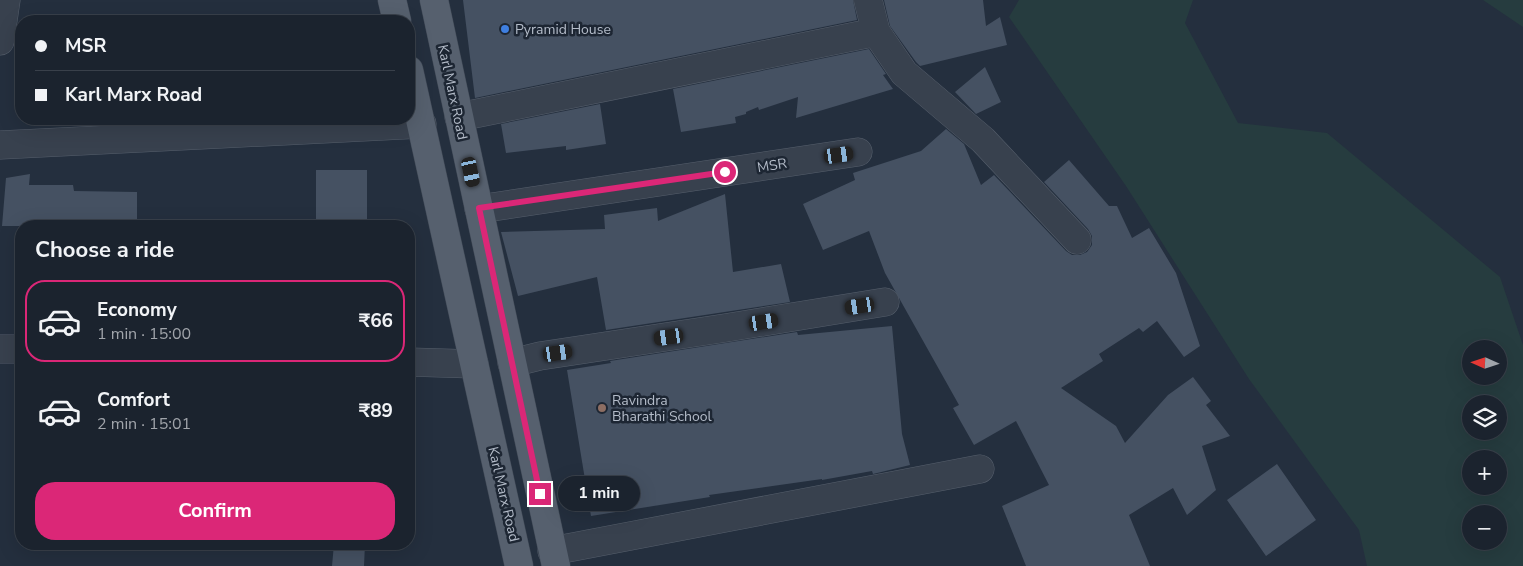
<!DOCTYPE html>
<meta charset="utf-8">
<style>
:root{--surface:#1b232e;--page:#242b36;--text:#f1f3f6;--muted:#a0a4aa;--line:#39404a;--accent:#db2777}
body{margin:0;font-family:"Nunito Sans",sans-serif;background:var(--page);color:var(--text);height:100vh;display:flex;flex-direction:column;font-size:19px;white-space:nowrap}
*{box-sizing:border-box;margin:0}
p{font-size:16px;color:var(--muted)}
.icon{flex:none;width:28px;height:28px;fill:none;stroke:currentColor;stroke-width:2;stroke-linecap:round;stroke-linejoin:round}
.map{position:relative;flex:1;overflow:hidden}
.sheet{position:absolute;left:15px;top:220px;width:400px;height:330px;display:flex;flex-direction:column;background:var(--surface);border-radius:20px;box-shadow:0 5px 20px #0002,0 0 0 1px var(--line)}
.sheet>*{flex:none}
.top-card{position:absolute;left:15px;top:15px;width:400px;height:110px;border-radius:20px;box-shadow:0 5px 20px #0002,0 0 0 1px var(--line);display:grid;align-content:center;height:110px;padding:0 20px;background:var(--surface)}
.needle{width:32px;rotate:273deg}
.tools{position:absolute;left:1462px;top:340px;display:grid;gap:10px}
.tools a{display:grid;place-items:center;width:45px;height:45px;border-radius:50%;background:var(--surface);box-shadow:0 5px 20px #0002,0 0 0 1px var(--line);font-size:25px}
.end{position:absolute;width:22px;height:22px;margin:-11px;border:6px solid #db2777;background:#fff;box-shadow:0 0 0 2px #fff}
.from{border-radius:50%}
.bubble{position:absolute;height:35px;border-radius:18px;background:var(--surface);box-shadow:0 5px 20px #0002,0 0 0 1px var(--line);font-size:16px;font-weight:700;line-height:35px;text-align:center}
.car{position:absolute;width:15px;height:30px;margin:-15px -8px;border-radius:6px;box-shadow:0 0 4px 1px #0007;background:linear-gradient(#222 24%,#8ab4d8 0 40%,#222 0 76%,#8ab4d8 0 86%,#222 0)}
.top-card b{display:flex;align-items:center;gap:18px;height:48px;font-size:19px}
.top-card b+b{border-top:1px solid var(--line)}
.top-card i{width:12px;height:12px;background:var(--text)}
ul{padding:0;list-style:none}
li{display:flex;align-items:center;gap:15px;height:82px;margin:0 10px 8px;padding:0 10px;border:2px solid transparent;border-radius:20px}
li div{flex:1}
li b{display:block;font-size:19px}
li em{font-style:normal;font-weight:700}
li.current{border-color:var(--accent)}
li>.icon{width:45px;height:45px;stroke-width:1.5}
h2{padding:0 20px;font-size:22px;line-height:60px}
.action{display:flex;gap:10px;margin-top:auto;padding:10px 20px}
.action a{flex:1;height:58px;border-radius:20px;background:var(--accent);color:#fff;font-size:20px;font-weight:700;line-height:58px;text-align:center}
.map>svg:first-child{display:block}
.green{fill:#263c3f;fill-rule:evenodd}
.building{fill:#455162}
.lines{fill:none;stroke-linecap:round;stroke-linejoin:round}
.minor-casing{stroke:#565f6c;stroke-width:29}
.major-casing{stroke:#414a57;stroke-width:29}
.minor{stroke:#38414e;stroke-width:28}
.major{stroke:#56606e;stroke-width:28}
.route{stroke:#db2777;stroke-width:6}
.shop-dot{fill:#3f7fe0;stroke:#1d2633;stroke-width:2}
.education-dot{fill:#8d6e63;stroke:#1d2633;stroke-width:2}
.labels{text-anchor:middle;stroke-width:5;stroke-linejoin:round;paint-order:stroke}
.poi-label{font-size:14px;fill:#b4bcc9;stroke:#1d2633;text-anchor:start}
.street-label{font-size:14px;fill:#b4bcc9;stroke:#1d2633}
</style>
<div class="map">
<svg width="1523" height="566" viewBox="0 0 1523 566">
<rect width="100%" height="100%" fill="#242f3e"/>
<!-- green -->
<path class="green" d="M1019 0H1193L1185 23 1238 123 1327 133 1500 277 1523 345V566H1367L1359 530 1249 379 1126 186 1009 17ZM1471 349H1499V376H1471ZM1471 404H1499V431H1471ZM1471 459H1499V486H1471ZM1471 514H1499V541H1471Z
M1483 0H1523V27Z"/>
<!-- building -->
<path class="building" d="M463 0H853L857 20 475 98Z
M884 0H983L986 26 1000 17 1007 45 920 66 916 62 890 26Z
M869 49 886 74 883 75 893 89 796 118 798 97 759 110 758 107 746 112V114L735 117 736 123 681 132 673 89Z
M985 67 1001 102 976 114 955 92Z
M600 104 606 144 566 150V146L506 153 501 124Z
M946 129 964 144 981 185 994 175 1066 251 1072 255H1080L1087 252 1092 245V236L1088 229 1044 182 1069 160 1109 206H1117L1132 238 1149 228 1176 273 1200 346 1184 357 1157 321 1143 332 1139 328 1099 354 1103 361 1061 388 1116 426 1125 443 1168 395 1193 377 1211 401 1206 405 1230 436 1202 446 1216 490 1187 515 1173 488 1129 515 1150 566H1026L1002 506 1049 485 1016 421 974 445 953 408 959 405 885 273 869 231 823 250 803 204 855 180 853 173 921 151Z
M316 170H367V226H316Z
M30 174 29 185H73L74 191 137 192V226H2L6 178Z
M725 194 733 272 781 264 790 302 606 330 597 277 518 296 501 232 605 229 604 215 657 208 658 221Z
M892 326 902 434 910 465 873 474 872 471 822 480V479L709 495 710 497 591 516 567 370 611 363 610 361 797 332 798 335Z
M1277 464 1316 520 1266 556 1227 500Z
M334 544H365L364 566H332Z"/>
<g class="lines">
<!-- minor casing -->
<g class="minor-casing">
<path id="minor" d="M868 0 876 32 904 73 983 140 1077 240
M0 41 6 0
M459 117 876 32
M0 145 422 124
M479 209 858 152
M0 349H21
M409 362 474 364
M512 363 540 356 725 328 885 302
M552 551 980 469"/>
</g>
<!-- major casing -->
<g class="major-casing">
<path id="major" d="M392 0 397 21
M434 0 556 566
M409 70 519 566"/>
</g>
<!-- minor -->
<use href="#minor" class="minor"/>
<!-- major -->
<use href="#major" class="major"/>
</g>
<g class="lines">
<!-- route -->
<path class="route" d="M540 494 479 208 725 172"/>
</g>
<!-- markers -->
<circle class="shop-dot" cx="505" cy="29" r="5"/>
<circle class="education-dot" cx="602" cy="408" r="5"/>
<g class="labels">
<!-- poi labels -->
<g class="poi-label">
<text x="515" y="34">Pyramid House</text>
<text x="612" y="405">Ravindra<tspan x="612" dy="16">Bharathi School</tspan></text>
</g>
<!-- street labels -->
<g class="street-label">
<text transform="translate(453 92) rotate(78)" y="5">Karl Marx Road</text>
<text transform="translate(772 165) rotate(-9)" y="5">MSR</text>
<text transform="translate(504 494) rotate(77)" y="5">Karl Marx Road</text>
</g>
</g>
</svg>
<div class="tools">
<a><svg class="needle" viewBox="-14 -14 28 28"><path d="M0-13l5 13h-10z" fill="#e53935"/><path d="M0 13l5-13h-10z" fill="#a0a4aa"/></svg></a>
<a><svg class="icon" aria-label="layers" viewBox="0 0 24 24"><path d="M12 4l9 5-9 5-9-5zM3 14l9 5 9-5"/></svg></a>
<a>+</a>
<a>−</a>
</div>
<i class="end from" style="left:725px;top:172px"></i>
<i class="end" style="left:540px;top:494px"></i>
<div class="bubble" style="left:558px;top:476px;width:82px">1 min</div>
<i class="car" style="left:839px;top:155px;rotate:82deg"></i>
<i class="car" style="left:471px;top:172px;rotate:168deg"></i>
<i class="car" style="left:860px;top:306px;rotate:261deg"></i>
<i class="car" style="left:764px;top:322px;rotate:81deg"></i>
<i class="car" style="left:669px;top:337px;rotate:262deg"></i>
<i class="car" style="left:558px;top:353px;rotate:82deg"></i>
<div class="top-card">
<b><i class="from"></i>MSR</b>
<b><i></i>Karl Marx Road</b>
</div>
<section class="sheet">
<h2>Choose a ride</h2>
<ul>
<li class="current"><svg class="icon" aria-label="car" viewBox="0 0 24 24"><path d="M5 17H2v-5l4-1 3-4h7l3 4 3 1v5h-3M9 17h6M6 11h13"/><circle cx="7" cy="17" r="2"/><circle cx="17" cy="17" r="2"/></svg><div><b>Economy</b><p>1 min · 15:00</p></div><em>₹66</em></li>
<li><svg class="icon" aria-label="car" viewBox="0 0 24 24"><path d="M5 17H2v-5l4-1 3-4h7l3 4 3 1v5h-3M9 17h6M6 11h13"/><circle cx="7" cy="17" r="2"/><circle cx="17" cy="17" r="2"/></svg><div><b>Comfort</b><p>2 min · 15:01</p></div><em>₹89</em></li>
</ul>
<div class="action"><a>Confirm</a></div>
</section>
</div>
